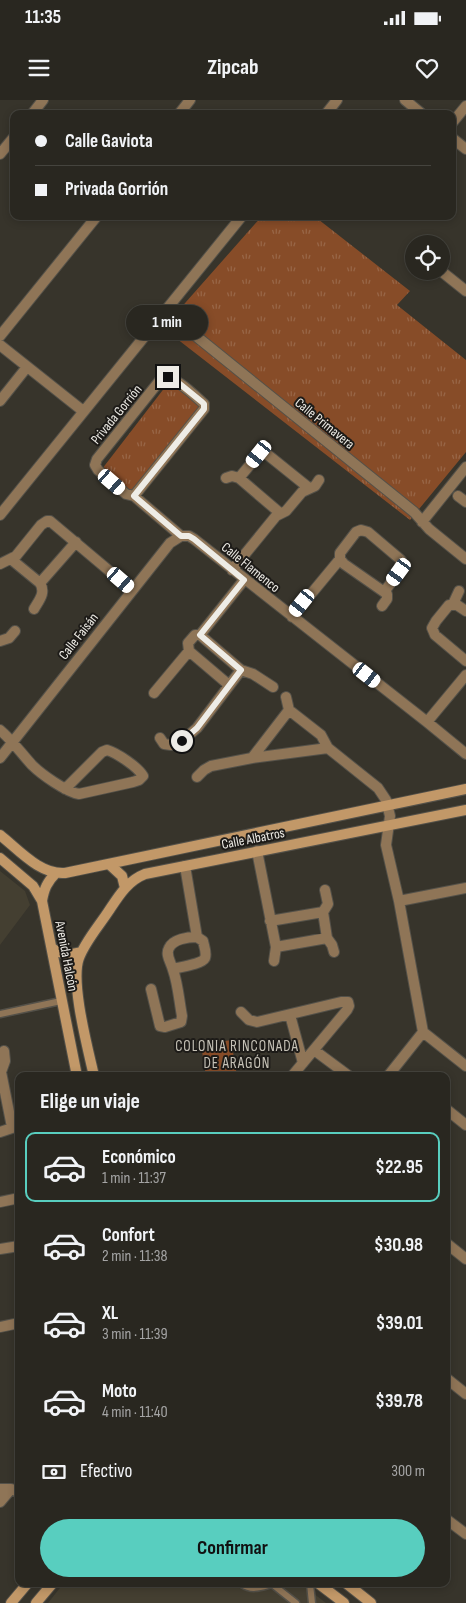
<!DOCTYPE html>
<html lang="es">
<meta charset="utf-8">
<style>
:root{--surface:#292720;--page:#312f29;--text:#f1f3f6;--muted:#a5a5a5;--line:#45443e;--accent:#58cebf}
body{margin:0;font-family:"Sofia Sans Condensed",sans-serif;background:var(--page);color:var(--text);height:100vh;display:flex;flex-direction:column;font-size:19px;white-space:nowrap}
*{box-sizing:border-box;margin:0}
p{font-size:16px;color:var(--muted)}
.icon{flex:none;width:28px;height:28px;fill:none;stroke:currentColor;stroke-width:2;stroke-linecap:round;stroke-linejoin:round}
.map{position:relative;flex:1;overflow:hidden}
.side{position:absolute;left:15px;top:972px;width:435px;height:515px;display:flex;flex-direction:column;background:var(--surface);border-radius:10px;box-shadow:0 2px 8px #0003,0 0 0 1px var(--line)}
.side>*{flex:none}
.guide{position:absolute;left:10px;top:10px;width:446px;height:110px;border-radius:10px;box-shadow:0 2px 8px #0003,0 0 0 1px var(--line);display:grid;align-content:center;height:110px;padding:0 25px;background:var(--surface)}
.tools{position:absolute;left:405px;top:135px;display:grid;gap:10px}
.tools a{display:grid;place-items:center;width:45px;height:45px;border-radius:50%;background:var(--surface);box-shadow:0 2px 8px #0003,0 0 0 1px var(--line);font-size:25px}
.end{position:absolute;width:22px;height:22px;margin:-11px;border:6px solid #eeece6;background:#111;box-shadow:0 0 0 2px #111}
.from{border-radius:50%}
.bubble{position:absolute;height:35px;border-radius:18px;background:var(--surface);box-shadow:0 2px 8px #0003,0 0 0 1px var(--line);font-size:16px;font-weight:700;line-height:35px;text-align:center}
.car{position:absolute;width:15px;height:30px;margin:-15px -8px;border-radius:6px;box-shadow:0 0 4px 1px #0007;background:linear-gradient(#fff 24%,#345 0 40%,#fff 0 76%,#345 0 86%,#fff 0)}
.guide b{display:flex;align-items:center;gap:18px;height:48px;font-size:19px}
.guide b+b{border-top:1px solid var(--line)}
.guide i{width:12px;height:12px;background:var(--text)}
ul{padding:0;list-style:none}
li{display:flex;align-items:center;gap:15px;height:70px;margin:0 10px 8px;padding:0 15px;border:2px solid transparent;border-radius:10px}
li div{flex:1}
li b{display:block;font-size:19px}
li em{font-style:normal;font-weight:700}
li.on{border-color:var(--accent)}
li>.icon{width:45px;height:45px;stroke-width:1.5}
h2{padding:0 25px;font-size:22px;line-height:60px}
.pay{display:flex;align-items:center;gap:12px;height:55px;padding:0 25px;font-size:19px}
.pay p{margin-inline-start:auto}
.button{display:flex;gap:10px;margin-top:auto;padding:10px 25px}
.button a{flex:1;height:58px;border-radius:30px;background:var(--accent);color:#111;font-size:20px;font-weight:700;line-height:58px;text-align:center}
.status{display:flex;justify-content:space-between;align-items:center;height:35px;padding:0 25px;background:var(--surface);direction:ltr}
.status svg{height:14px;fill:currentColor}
header{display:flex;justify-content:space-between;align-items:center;height:65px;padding:0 25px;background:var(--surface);font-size:22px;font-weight:700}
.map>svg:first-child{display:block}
.built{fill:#443f31}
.grass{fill:#874c28}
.park{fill:url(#park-tufts)}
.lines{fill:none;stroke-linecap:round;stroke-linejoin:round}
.lane-casing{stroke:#545149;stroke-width:9}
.street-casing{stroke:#545149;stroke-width:12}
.secondary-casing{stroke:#545149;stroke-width:12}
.lane{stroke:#8f7557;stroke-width:6}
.street{stroke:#8f7557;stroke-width:10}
.secondary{stroke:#c29868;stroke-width:10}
.route{stroke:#eeece6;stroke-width:6}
.labels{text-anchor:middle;stroke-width:4;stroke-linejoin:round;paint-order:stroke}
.street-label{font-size:14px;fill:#eeece6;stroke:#1d1b18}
.neighbourhood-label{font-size:15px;letter-spacing:1px;fill:#c6c2b7;stroke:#1d1b18}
</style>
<div class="status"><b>11:35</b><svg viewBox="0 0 49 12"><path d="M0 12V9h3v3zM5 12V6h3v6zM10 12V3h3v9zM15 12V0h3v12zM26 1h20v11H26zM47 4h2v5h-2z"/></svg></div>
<header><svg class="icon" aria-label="menu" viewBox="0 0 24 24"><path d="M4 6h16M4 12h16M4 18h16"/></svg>Zipcab<svg class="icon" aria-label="heart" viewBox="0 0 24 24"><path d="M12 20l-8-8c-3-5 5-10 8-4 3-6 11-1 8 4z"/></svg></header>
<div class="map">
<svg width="466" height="1503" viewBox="0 0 466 1503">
<defs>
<pattern id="park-tufts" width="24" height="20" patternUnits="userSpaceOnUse" patternTransform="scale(1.25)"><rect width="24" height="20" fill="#874c28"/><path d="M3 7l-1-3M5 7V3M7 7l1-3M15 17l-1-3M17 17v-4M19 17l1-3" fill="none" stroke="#986647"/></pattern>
</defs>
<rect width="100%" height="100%" fill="#37342b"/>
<!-- built -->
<path class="built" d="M0 771 25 791 30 805 0 845Z
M63 1484H301L326 1503H48Z"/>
<!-- grass -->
<path class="grass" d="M231 940 237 976H206L201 945Z"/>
<!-- park -->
<path class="park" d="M262 116H314L410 191 397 205 466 260V352L410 420 163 228Z
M169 282 203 308 135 395 102 369Z"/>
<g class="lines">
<!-- lane casing -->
<g class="lane-casing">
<path id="lane" d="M0 914 61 901
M242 1484C252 1491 261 1487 272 1484
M272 1484 296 1503
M310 1484 312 1503"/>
</g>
<!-- street casing -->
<g class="street-casing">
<path id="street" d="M405 0 422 14
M32 14 43 0
M179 14 190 0
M326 14 337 0
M452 23 466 6
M452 38 466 49
M0 54 14 37
M441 171 466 191
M165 211 414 412 429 429 466 459
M0 236 97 116
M0 245 83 311
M0 301 27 267
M226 378 232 376 239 378 280 413
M239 378 259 354 263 353 268 355 309 388
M134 396 204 309V304C194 295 173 273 161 279L97 359 95 365 98 370 126 394 134 396 181 436
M458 396 466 402
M0 415 242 116
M422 422 466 367
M181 436H189L194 439 427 622 466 654
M340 459 344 464 387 494V499L382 506
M12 460 40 483C46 493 39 500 34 509
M0 464 16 456 41 425 47 421H50L132 490
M232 470 276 416 286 411 302 392 315 386 319 380
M40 483 76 442
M453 504 459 491
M466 511 457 505H449L436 521 432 528 435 535 466 561
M292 517 340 459V453L356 432 361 430 368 432 401 460 399 472 384 492
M200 535 244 480
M0 541 9 538 15 531
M229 585 189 551 188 543 195 535H200L241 570 253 574 273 587
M154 593 189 551
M286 597 289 610 321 635 328 648 378 688 386 700 390 716 386 745 399 801 423 932 466 966
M427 622 466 575
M0 630C12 640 21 653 32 665 41 674 66 692 79 694L133 682 139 680 143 676C138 667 117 653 107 650L102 652 65 689
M160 638 164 644 171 645 182 641 197 628 241 570
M0 658 170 443 181 436
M252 658 289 610
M197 677 204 670 211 666 252 658 328 648
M257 751 276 847 274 861
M325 790 328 804 323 812 327 838 332 845 334 852
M399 801 466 788
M270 821 323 812
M276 847 327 838
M173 869C180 867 202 864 205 858 207 853 204 846 203 841L197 837 185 766
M151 889 160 926 165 927 181 922 182 916C179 900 178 884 173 870 171 862 165 855 169 848 173 839 188 837 197 837
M241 912 249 920 257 922 341 902H348L349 906 347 910 292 976
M290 915 303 963
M314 950 349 976
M4 951 5 961 1 972 12 1027
M388 976 423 932
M446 1009 466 1025
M0 1032 18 1026
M0 1102 19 1098
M446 1143 466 1159
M0 1149 19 1146
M0 1227 19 1223
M446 1278 466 1294
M0 1389H11L19 1392
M0 1402 11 1389
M446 1419 466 1434"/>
</g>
<!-- secondary casing -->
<g class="secondary-casing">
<path id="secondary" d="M0 735C19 750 40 775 65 773L466 689
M0 758 33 786 42 801 77 976
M109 764 122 776 125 788
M42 801C44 789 47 782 56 773
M52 848C62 855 70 855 81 852
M94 976C88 949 70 882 79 858 85 842 98 827 108 812 118 797 127 781 145 774L466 710
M319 1484 344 1503
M347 1484 371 1503
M11 1503 27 1484
M36 1503 52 1484"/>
</g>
<!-- lane -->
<use href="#lane" class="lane"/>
<!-- street -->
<use href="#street" class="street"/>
<!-- secondary -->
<use href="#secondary" class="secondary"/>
</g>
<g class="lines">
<!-- route -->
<path class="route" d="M168 277 175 280 202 302 204 304V309L134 396 181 436H189L194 439 244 480 200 535 241 570 197 628 182 641"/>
</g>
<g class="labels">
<!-- street labels -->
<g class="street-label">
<text transform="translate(116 314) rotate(-51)" y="5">Privada Gorrión</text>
<text transform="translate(325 323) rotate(39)" y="5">Calle Primavera</text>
<text transform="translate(251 467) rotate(39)" y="5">Calle Flamenco</text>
<text transform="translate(78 536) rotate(-52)" y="5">Calle Faisán</text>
<text transform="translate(253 738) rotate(-11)" y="5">Calle Albatros</text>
<text transform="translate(67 856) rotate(79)" y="5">Avenida Halcón</text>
</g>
<!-- neighbourhood labels -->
<g class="neighbourhood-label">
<text x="237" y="951">COLONIA RINCONADA<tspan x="237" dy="17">DE ARAGÓN</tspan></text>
</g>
</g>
</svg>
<div class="tools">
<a><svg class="icon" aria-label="locate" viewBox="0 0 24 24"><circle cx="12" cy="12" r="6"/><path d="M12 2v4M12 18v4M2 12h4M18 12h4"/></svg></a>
</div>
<i class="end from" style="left:182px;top:641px"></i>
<i class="end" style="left:168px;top:277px"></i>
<div class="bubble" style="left:126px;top:205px;width:82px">1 min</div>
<i class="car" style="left:259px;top:354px;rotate:219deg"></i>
<i class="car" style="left:112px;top:382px;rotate:131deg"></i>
<i class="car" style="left:399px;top:472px;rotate:216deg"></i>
<i class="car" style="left:121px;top:480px;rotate:131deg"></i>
<i class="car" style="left:302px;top:503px;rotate:219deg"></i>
<i class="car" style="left:367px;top:575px;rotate:128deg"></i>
<div class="guide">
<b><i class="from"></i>Calle Gaviota</b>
<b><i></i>Privada Gorrión</b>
</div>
<section class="side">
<h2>Elige un viaje</h2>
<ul>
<li class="on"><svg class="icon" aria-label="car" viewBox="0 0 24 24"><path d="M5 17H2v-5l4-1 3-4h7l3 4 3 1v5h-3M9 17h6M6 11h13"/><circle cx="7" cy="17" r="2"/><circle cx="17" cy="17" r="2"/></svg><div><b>Económico</b><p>1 min · 11:37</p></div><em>$22.95</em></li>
<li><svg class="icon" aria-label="car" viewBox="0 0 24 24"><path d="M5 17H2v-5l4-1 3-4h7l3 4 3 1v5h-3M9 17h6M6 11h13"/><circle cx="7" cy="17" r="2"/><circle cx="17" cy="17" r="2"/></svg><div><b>Confort</b><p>2 min · 11:38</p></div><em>$30.98</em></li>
<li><svg class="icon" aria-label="car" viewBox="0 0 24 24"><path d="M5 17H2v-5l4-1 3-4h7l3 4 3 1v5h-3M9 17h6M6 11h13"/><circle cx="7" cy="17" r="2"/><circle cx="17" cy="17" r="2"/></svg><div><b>XL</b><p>3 min · 11:39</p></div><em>$39.01</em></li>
<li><svg class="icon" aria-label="car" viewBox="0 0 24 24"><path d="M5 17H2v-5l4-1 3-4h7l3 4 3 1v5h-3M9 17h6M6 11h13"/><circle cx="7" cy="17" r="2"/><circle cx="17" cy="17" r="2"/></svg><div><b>Moto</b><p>4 min · 11:40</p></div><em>$39.78</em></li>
</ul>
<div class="pay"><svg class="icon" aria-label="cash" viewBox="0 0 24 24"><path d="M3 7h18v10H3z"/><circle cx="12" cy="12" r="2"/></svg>Efectivo<p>300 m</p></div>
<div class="button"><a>Confirmar</a></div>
</section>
</div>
